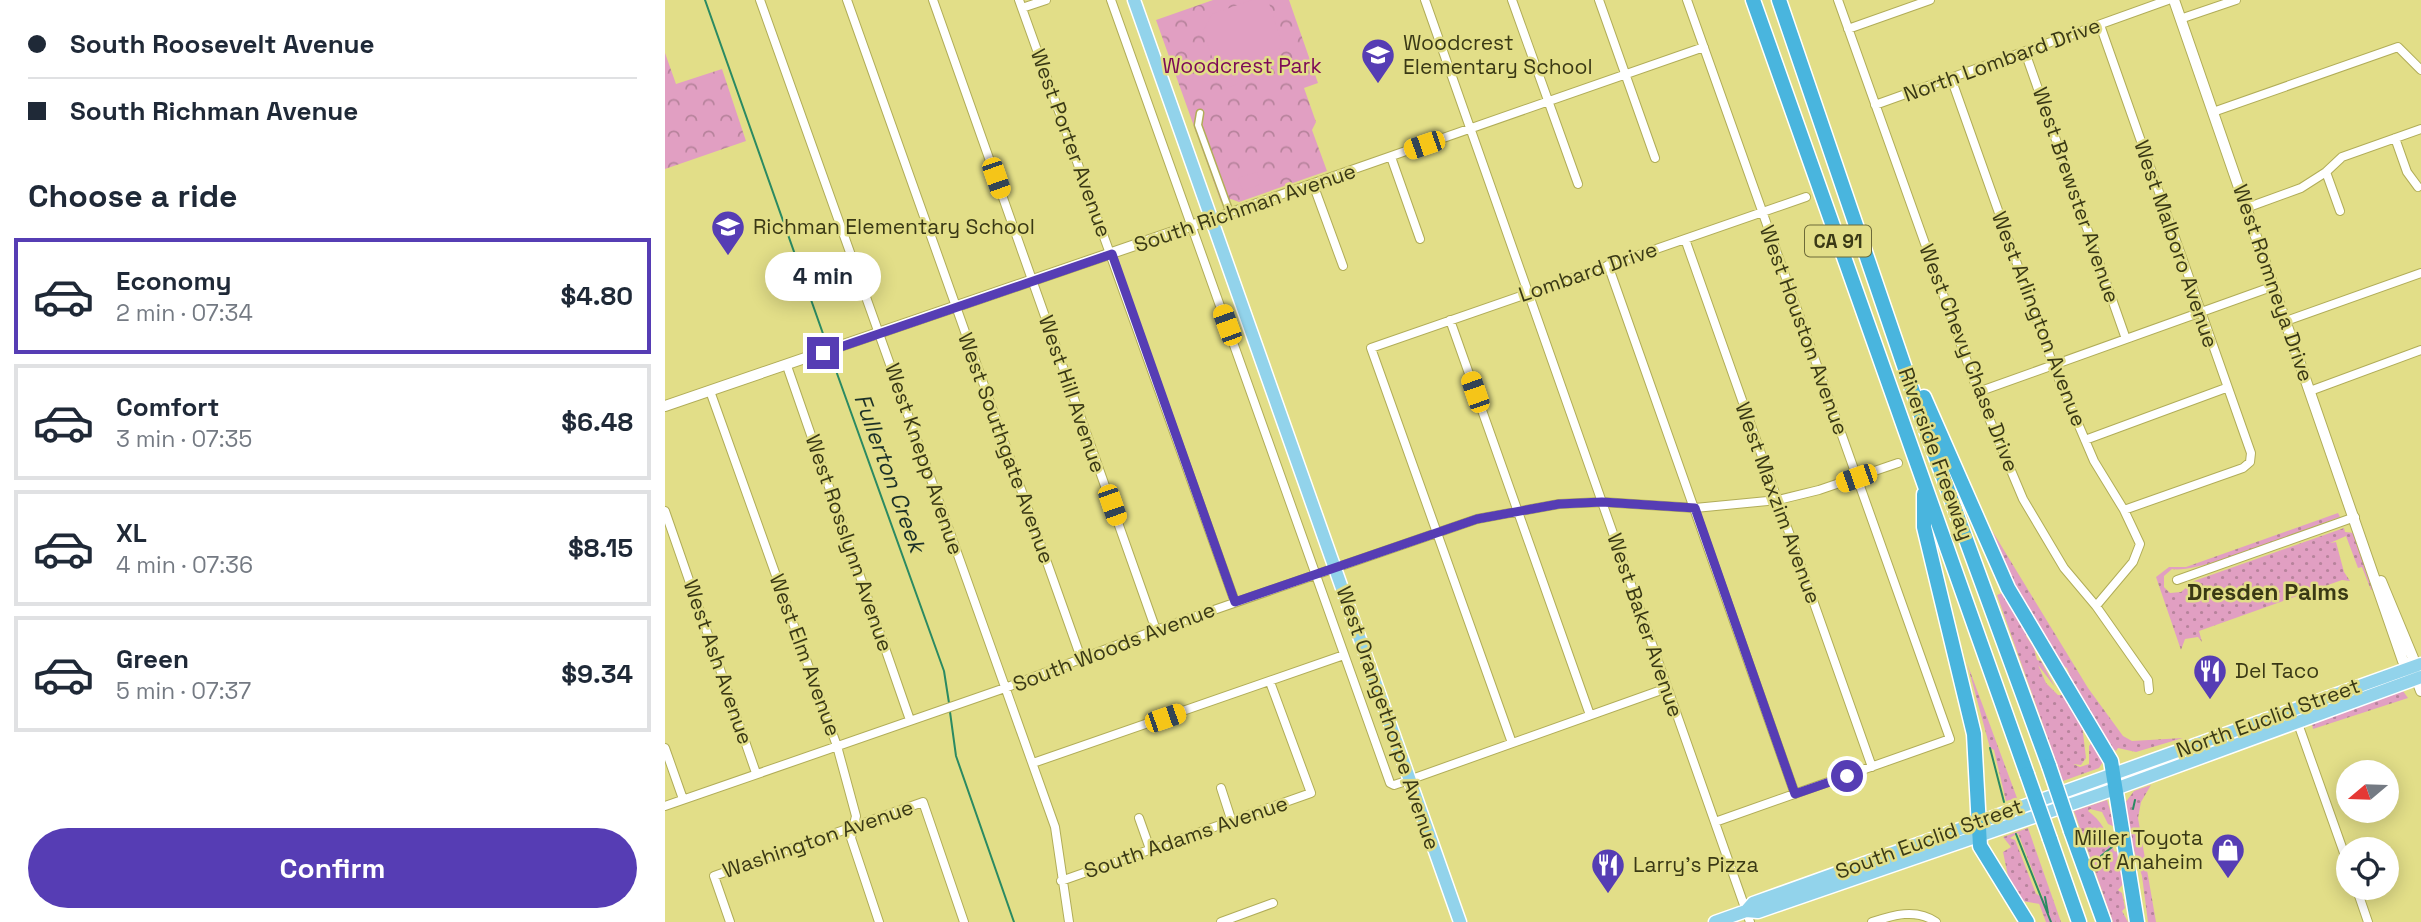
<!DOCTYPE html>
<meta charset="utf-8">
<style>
:root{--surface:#fff;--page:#f6f6f7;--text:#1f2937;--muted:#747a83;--line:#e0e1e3;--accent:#563db4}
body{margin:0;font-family:"Space Grotesk",sans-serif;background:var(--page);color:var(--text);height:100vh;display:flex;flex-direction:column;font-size:26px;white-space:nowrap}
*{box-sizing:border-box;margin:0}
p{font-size:23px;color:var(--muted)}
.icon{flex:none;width:38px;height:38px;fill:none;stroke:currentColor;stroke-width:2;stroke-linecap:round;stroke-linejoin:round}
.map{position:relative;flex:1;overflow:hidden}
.sheet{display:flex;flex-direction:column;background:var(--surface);width:665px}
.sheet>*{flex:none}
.top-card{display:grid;align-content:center;height:154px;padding:0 28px;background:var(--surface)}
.needle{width:46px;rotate:251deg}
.fabs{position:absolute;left:1671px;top:760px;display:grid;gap:14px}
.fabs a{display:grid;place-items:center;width:63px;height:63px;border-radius:50%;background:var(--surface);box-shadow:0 4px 18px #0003;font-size:35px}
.end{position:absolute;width:32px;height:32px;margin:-16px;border:9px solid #563db4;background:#fff;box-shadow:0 0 0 4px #fff}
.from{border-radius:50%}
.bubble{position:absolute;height:49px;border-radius:24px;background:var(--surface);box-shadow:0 4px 18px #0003;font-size:23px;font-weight:800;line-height:49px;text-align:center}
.car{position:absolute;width:21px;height:42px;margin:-21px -10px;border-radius:9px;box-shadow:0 0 5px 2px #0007;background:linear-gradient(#f5c518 24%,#345 0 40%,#f5c518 0 76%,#345 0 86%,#f5c518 0)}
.top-card b{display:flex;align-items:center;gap:24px;height:66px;font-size:26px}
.top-card b+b{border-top:2px solid var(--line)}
.top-card i{width:18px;height:18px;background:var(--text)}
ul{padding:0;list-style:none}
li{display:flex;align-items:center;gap:21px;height:116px;margin:0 14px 10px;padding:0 14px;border:4px solid var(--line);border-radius:0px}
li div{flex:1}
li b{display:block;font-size:26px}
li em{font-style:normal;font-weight:800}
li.current{border-color:var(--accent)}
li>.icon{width:63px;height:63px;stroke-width:1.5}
h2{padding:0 28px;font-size:32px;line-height:84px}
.cta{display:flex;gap:14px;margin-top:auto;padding:14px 28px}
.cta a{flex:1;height:80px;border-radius:42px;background:var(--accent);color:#fff;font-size:28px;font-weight:800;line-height:80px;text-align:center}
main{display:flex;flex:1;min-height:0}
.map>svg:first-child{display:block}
.grass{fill:url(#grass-dots)}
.wetland{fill:url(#wetland-marsh)}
.park{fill:url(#park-crowns)}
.pitch{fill:#e19fc2}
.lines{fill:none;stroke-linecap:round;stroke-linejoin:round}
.stream{stroke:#2b8a62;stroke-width:2}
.pedestrian-casing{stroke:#b1ad58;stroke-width:9}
.minor-casing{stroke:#b1ad58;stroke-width:10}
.tertiary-casing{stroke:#b1ad58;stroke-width:12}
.primary-casing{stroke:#fff;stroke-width:15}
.motorway-casing{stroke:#fff;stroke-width:17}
.pedestrian{stroke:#fff;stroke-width:6}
.minor{stroke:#fff;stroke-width:8}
.tertiary{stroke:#fff;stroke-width:10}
.primary{stroke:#92d3eb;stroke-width:12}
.motorway{stroke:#49b5de;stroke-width:14}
.motorway-bridge-casing{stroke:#fff;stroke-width:17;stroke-linecap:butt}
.motorway-bridge{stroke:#49b5de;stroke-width:14}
.route{stroke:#563db4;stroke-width:9}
.labels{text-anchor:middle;stroke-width:5;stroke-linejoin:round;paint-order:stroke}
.shield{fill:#e2de88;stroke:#6c6a38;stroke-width:2}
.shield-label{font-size:19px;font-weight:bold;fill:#3a3915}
.poi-label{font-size:21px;fill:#3a3915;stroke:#e2de88;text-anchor:start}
.street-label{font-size:21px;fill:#3a3915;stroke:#e2de88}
.park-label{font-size:21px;fill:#7c0957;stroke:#e2de88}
.water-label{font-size:23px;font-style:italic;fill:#1c3128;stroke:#e2de88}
.neighbourhood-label{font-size:23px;font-weight:bold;fill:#3a3915;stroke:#e2de88}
</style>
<main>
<section class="sheet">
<div class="top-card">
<b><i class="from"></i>South Roosevelt Avenue</b>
<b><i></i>South Richman Avenue</b>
</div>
<h2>Choose a ride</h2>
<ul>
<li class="current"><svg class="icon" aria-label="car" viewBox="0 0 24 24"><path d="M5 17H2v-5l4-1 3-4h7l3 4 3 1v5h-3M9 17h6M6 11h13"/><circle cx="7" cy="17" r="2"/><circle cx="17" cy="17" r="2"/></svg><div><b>Economy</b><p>2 min · 07:34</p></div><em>$4.80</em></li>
<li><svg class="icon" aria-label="car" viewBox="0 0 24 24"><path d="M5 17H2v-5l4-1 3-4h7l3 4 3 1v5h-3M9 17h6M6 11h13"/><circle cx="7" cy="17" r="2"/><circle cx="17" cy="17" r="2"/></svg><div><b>Comfort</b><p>3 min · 07:35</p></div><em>$6.48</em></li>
<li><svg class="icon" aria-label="car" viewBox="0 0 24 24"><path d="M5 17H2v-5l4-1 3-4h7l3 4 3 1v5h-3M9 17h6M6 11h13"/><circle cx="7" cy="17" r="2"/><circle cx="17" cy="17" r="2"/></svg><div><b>XL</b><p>4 min · 07:36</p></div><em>$8.15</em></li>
<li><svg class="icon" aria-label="car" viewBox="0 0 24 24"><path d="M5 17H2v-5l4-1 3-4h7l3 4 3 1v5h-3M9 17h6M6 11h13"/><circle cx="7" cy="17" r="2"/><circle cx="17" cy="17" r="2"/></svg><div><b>Green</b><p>5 min · 07:37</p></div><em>$9.34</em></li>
</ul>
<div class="cta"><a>Confirm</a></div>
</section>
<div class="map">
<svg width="1756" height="922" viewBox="0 0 1756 922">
<defs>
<pattern id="grass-dots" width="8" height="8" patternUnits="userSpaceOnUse" patternTransform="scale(1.75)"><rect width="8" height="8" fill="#e19fc2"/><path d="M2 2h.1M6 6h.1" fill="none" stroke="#b7839c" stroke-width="1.8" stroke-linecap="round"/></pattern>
<pattern id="wetland-marsh" width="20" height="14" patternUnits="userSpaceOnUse" patternTransform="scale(1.75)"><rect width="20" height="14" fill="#e19fc2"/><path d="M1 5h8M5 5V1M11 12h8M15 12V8" fill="none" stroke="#b7839c"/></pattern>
<pattern id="park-crowns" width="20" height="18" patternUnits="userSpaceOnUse" patternTransform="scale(1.75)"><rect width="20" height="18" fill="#e19fc2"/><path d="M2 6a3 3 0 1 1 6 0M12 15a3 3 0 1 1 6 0" fill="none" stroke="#b7839c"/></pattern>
</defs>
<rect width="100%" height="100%" fill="#e2de88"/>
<!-- grass -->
<path class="grass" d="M1306 484 1323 524 1423 688 1458 736 1467 741 1518 738 1471 752 1453 748 1451 751 1444 745 1407 682 1402 668 1396 665 1347 581C1337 552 1307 511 1306 484Z
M1673 513 1675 517C1642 528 1534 574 1507 569L1499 576V587L1505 593 1516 592 1529 581 1679 528 1680 532 1689 533 1709 589 1706 590 1697 567 1693 568 1681 536 1665 543 1671 542 1679 572 1685 581 1677 580 1534 631 1537 642 1533 637 1520 639 1516 650 1491 577 1504 567H1521Z
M1340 592 1362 631 1361 636 1369 648 1372 660 1376 661 1390 687 1373 665 1381 683 1393 695H1400L1417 724 1421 758 1416 765 1408 764 1415 767 1424 764V746L1428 741 1439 760 1434 768 1398 781 1332 595Z
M1302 663 1352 798 1341 801 1329 750 1325 748Z
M1738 691 1743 698 1648 729 1647 724Z
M1486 785 1476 802 1473 818 1491 922H1483L1477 876 1464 834 1460 803 1469 791Z
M1442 800 1450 827 1443 824 1437 812 1425 809 1423 811C1436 820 1444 835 1449 851L1455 853 1459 883 1453 890 1457 893 1460 908 1457 911 1463 922H1448L1409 811Z
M1363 828 1396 922H1391L1382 897 1378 898 1353 833 1345 838 1350 840 1375 904 1357 901 1344 881 1338 852 1346 847 1338 837Z"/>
<!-- wetland -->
<path class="wetland" d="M1370 893 1378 898 1382 896 1391 922H1381Z"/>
<!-- park -->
<path class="park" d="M548 0H624L653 83 639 88 651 122 647 130 662 171 574 202 566 199 556 202 491 20Z
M0 53 11 84 57 69 81 141 0 169Z"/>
<!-- pitch -->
<path class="pitch" d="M587 0H603L617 44 602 74 558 89 538 31 547 14Z
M592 172 596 184 578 191 573 178Z"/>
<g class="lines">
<!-- stream -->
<path class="stream" d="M40 0 162 345
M165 354 279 671 284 703
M285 712 291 756 349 922
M1325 748 1339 802
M1468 809 1470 800
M1351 834 1386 922
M1436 856 1447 847
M1380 897 1383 913"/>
<!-- pedestrian casing -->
<g class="pedestrian-casing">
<path id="pedestrian" d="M535 113 533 125 565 213"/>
</g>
<!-- minor casing -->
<g class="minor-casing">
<path id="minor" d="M95 0 390 827 404 922
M182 0 416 658
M268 0 491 630
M354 0 570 602
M446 0 725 783 729 785 744 780 1002 688
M760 0 1085 922
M847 0 913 184
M934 0 990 158
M1022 0 1285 739 1050 822
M1173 0 1313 392 1358 499 1399 568 1431 606 1483 680 1484 690
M357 8 381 0
M1515 19 1571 0
M1435 25 1586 453 1585 462 1578 468 1459 510
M1183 29 1265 0
M1360 52 1461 339
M1286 78 1388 365 1429 461 1459 510 1475 544 1468 562 1431 606
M1210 105 1503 0
M1548 112 1733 47 1756 70
M1730 138 1742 172 1753 187
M726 157 755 239
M1661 172 1675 211
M648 184 678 266
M1581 208 1636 188 1661 172 1677 157 1756 129
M546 219 1039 47
M1020 239 1207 767
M943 265 1130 794
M785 320 925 715
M1621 321 1756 273
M122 366 245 720
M45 391 172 746 191 816 186 838 214 922
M1645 391 1756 350
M1313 392 1609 286
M1420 440 1561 388
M0 511 91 773
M1512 580 1690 517
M1631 718 1684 867
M847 743 706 348 1141 197
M0 748 18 799
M368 763 679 655
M556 788 567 822
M0 806 340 688 491 630 812 519 894 504 937 502 1030 508 1113 500 1154 490 1233 463
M474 818 485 849
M396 881 646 793 605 682
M1691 887 1703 922
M65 922 49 876 258 802 299 922
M556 922 608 903
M1207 922C1228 915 1251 908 1271 922"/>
</g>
<!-- tertiary casing -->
<g class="tertiary-casing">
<path id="tertiary" d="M1509 0 1738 661 1747 667
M0 406 546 219
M1716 581 1748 658 1747 667 1756 691"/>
</g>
<!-- primary casing -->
<g class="primary-casing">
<path id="primary" d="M469 0 795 922
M1081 911 1088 903 1756 664
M1050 922 1081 911 1093 912 1453 788 1756 677"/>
</g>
<!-- motorway casing -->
<g class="motorway-casing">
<path id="motorway" d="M1088 0 1362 774
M1114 0 1262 433 1384 766
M1259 397 1343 588 1446 761 1472 922
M1259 494V527L1309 734 1315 846 1362 922
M1406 831 1439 922
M1385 839 1414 922"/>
</g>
<!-- pedestrian -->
<use href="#pedestrian" class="pedestrian"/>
<!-- minor -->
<use href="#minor" class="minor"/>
<!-- tertiary -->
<use href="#tertiary" class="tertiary"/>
<!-- primary -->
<use href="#primary" class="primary"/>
<!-- motorway -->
<use href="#motorway" class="motorway"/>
<!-- motorway-bridge casing -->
<g class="motorway-bridge-casing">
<path id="motorway-bridge" d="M1384 766 1406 831
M1362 774 1385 839"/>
</g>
<!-- motorway-bridge -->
<use href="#motorway-bridge" class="motorway-bridge"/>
</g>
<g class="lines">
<!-- route -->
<path class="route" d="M158 353 447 254 570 602 812 519 894 504 937 502 1030 508 1130 794 1182 776"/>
</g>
<!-- icons -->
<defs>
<g id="school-pin" transform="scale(1.75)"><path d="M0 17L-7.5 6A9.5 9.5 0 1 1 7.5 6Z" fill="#563db4" stroke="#e2de88"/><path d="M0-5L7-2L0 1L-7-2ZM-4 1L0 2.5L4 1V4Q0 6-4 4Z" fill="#fff"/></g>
<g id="restaurant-pin" transform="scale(1.75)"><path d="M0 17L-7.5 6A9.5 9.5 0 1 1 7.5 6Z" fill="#563db4" stroke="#e2de88"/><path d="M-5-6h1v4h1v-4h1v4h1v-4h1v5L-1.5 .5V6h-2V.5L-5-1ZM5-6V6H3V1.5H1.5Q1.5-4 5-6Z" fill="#fff"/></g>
<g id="shop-pin" transform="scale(1.75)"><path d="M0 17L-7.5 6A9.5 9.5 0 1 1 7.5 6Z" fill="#563db4" stroke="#e2de88"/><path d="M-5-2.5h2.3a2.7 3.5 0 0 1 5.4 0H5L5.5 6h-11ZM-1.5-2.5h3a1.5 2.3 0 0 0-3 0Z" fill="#fff"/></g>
</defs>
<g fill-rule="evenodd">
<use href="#school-pin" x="713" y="55"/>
<use href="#school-pin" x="63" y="227"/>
<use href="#restaurant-pin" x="1545" y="671"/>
<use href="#shop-pin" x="1563" y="850"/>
<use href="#restaurant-pin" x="943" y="865"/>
</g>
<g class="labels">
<!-- shield labels -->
<rect class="shield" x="1140" y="225.5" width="66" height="31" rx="5"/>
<g class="shield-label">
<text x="1173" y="248">CA 91</text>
</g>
<!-- poi labels -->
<g class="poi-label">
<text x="738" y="50">Woodcrest<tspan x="738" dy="24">Elementary School</tspan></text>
<text x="88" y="234">Richman Elementary School</text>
<text x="1570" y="678">Del Taco</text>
<text x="1538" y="845" text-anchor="end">Miller Toyota<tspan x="1538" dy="24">of Anaheim</tspan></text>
<text x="968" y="872">Larry's Pizza</text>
</g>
<!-- street labels -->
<g class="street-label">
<text transform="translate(1337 60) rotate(-20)" y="7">North Lombard Drive</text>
<text transform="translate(406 143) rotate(70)" y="7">West Porter Avenue</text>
<text transform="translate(1411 195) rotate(71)" y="7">West Brewster Avenue</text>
<text transform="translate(580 208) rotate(-19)" y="7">South Richman Avenue</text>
<text transform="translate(1511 244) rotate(71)" y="7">West Malboro Avenue</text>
<text transform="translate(923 272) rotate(-19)" y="7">Lombard Drive</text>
<text transform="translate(1608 283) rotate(71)" y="7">West Romneya Drive</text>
<text transform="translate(1374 319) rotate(69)" y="7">West Arlington Avenue</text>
<text transform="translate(1139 330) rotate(70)" y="7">West Houston Avenue</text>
<text transform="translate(1304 358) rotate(69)" y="7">West Chevy Chase Drive</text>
<text transform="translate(407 394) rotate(71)" y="7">West Hill Avenue</text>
<text transform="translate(341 448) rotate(70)" y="7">West Southgate Avenue</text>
<text transform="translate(1271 454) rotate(70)" y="7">Riverside Freeway</text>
<text transform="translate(259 459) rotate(71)" y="7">West Knepp Avenue</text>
<text transform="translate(1113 503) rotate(70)" y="7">West Maxzim Avenue</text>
<text transform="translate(184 543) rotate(71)" y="7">West Rosslynn Avenue</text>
<text transform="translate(980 625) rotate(71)" y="7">West Baker Avenue</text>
<text transform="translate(449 647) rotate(-21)" y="7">South Woods Avenue</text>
<text transform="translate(140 655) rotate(70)" y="7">West Elm Avenue</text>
<text transform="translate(53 662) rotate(71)" y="7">West Ash Avenue</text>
<text transform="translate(723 718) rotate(71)" y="7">West Orangethorpe Avenue</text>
<text transform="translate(1603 718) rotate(-20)" y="7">North Euclid Street</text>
<text transform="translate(521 837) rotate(-19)" y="7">South Adams Avenue</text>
<text transform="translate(153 839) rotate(-19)" y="7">Washington Avenue</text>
<text transform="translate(1264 839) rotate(-20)" y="7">South Euclid Street</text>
</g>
<!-- park labels -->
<g class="park-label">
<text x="577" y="73">Woodcrest Park</text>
</g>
<!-- water labels -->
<g class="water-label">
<text transform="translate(225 473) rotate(70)" y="8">Fullerton Creek</text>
</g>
<!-- neighbourhood labels -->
<g class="neighbourhood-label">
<text x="1603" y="600">Dresden Palms</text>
</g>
</g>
</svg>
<div class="fabs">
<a><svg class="needle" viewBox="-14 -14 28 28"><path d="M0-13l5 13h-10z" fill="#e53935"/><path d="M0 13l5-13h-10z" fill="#747a83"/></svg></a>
<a><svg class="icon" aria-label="locate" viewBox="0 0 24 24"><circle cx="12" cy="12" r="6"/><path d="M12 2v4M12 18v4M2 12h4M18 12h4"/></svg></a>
</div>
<i class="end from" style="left:1182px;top:776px"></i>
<i class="end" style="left:158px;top:353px"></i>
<div class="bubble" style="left:100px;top:252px;width:116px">4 min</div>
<i class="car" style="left:759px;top:145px;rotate:251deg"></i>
<i class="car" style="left:331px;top:178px;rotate:161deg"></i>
<i class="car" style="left:562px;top:325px;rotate:340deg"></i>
<i class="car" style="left:810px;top:392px;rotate:341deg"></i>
<i class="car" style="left:1191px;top:478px;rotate:251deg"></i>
<i class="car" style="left:447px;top:505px;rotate:161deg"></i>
<i class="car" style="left:500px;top:718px;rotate:71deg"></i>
</div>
</main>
